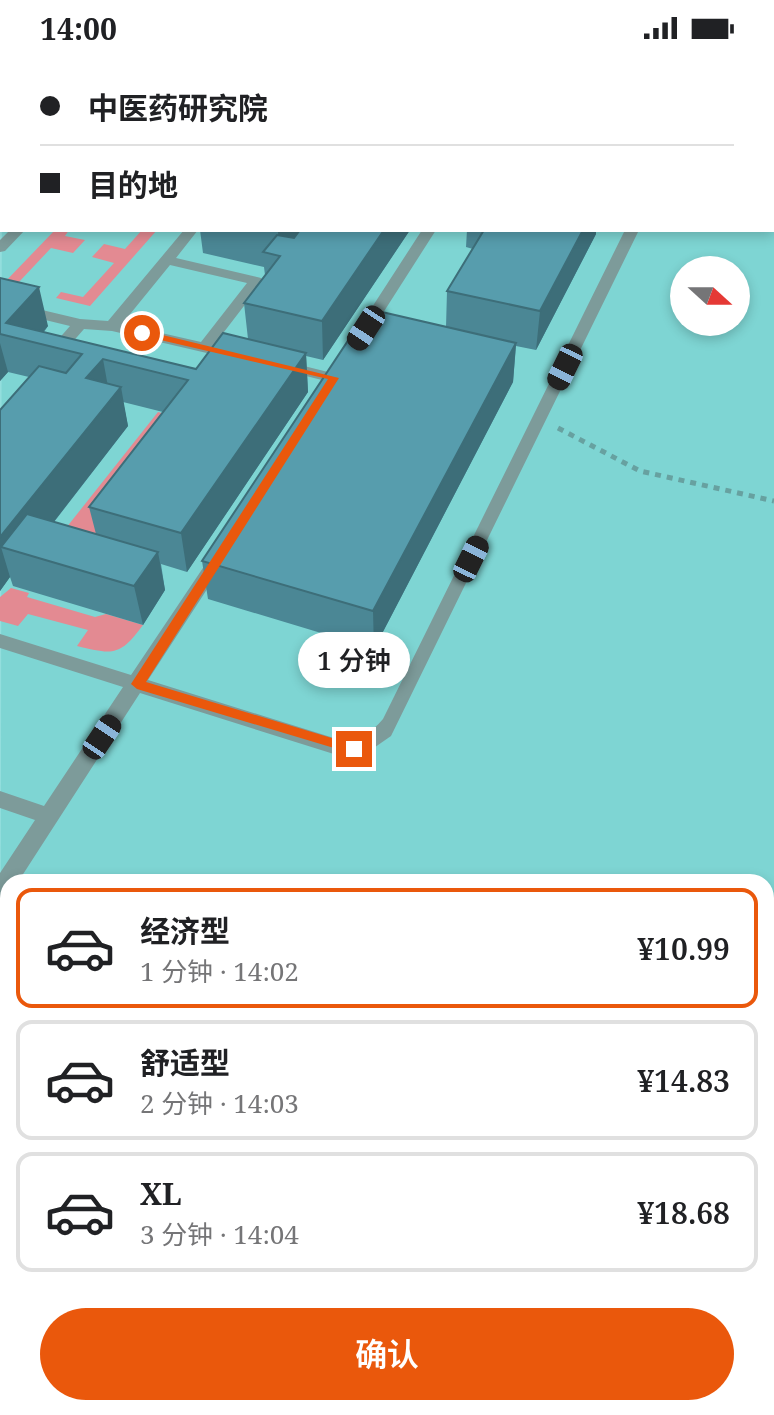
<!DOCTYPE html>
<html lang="zh">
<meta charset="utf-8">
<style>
:root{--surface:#fff;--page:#f6f6f6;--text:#202124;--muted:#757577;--line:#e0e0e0;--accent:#ea580c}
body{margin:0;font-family:"Noto Serif","Noto Sans SC",serif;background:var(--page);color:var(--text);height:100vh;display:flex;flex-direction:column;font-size:30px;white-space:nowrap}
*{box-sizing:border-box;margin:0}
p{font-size:26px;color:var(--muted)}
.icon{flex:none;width:44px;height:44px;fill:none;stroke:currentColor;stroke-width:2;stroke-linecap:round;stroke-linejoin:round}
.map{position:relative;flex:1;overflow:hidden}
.sheet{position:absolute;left:0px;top:818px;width:774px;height:542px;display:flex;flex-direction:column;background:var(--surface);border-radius:24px 24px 0 0;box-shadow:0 4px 12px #0003}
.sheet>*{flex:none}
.top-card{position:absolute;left:0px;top:0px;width:774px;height:176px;box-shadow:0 4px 12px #0003;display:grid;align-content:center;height:176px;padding:0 40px;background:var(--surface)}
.needle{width:52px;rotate:111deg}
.controls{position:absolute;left:670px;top:200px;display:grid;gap:16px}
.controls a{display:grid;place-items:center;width:80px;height:80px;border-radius:50%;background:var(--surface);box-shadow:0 4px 12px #0003;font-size:40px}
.end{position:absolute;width:36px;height:36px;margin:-18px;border:10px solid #ea580c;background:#fff;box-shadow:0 0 0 4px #fff}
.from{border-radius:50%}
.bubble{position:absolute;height:56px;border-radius:28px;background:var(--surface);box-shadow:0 4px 12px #0003;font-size:26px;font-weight:600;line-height:56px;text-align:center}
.car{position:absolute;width:24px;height:48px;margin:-24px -12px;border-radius:10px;box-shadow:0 0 6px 2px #0007;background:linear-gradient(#222 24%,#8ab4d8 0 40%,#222 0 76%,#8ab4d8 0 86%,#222 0)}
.top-card b{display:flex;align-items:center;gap:28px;height:76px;font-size:30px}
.top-card b+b{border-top:2px solid var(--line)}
.top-card i{width:20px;height:20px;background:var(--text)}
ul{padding:14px 0 0;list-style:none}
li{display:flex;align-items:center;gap:24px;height:120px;margin:0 16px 12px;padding:0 24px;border:4px solid var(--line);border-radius:16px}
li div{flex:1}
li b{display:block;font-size:30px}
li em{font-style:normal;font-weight:600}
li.current{border-color:var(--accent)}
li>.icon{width:72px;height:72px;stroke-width:1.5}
.button{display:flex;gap:16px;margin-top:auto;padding:16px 40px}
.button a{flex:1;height:92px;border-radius:48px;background:var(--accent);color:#fff;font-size:32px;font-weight:600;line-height:92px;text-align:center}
.status{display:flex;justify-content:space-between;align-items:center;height:56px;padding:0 40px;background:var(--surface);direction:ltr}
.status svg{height:22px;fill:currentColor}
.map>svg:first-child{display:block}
.built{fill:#7ed5d3;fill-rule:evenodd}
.green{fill:#e38a92}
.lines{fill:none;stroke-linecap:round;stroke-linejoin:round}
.stream{fill:#63a730;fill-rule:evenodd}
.path-far1{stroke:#67a1a0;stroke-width:5;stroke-dasharray:6 6;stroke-linecap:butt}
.path{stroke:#67a1a0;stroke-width:6;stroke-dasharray:7 7;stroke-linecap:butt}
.minor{fill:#7d9b9a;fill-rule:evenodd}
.major{fill:#316f6e;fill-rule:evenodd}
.wall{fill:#4b8795;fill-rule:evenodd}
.shaded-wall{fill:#3d6e79}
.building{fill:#579dad;stroke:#3d6e79;stroke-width:2}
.route{fill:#ea580c}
</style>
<div class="status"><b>14:00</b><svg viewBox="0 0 49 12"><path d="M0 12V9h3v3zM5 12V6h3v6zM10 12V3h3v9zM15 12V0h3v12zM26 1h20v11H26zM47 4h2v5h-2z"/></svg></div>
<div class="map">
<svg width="774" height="1359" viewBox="0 0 774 1359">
<rect width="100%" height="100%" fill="#93dedd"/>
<!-- built -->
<path class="built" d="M2 42V174H772L774 137V1359H0ZM684 214H736V266H684ZM8 826H766V1352H8Z"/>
<!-- green -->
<path class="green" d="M55 174H69L65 180 85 184 73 197 51 192 19 226 40 232 35 237 2 229Z
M142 174H157L90 250 56 242 61 236 83 241 114 207 92 201 104 188 125 193Z
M158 356 173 360 99 490 66 472Z
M11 532 29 537 27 541 95 561 106 558 143 569C120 600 114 599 77 590L88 574 28 558 18 570 0 565V541Z
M774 1026V1359H0V1190L8 1189V1352H766V1036Z"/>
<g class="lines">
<!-- stream -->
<path class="stream" d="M27 0 25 2H18L20 0Z
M2 17V22L0 23V18Z
M772 123H774V127H772Z"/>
<!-- path-far1 -->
<path class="path-far1" d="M558 372 640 415 774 445"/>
<!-- path -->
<path class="path" d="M766 1272 774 1280
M497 1359 499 1352"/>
<!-- minor -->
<path class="minor" d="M10 174H25L5 195 0 196V184Z
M184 174H198L176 202 261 222 263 225 214 289 243 296V302L237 304 112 275 84 273 56 305 50 307 42 302 70 270 0 253V244L80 263 108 265ZM170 209 247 227 201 286 122 268Z
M422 174H436L367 282H357L354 279Z
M625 174H639L391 680 368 696 337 699 140 637 18 826H8V842L0 844V817L35 764 0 752V735L44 750 123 631 0 592V578L131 619 213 497 219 495 228 501 148 624 337 683C358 685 369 679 383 663Z
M280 304 340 319 342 322 334 327 274 312V306Z
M774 883V912L766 915V886Z
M8 1096V1120L0 1121V1097Z"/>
<!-- major -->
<path class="major" d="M347 0H369L370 2H348Z
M516 0H538L539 2H517Z
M772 41H774V49H772Z
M772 72H774V80H772Z"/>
</g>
<!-- wall -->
<path class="wall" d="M2 36V141H0V38Z
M200 174H410L323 304 306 300 308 336 187 516 161 508 165 534 143 569 13 530 10 521 0 535V354L29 321 8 316 0 325V222L48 270 44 276 196 313 248 283 244 247 265 219 264 211 203 197ZM123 346 163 356 89 451 96 478 54 466 128 370Z
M467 174H596V178L536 294 516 290 513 326 374 593 208 543 202 505 446 271 447 235 473 193 466 191Z"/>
<!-- shaded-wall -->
<path class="shaded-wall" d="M279 174H311L281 214 278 176Z
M384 174H410L323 304 322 265Z
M583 174H596V178L536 294 540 255Z
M39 231 48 270 34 286 6 267Z
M0 287 8 316 0 325Z
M516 287 513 326 374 593 373 555Z
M306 297 308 336 187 516 181 477Z
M103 303 110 342 86 322Z
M121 331 128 370 28 499 1 491 10 521 0 535V481Z
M158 496 165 534 143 569 134 530Z"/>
<!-- building -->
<path class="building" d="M43 0H151L162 2H41Z
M2 36V105H0V38Z
M300 174H384L322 265 244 247 280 200 263 196 277 179 294 182Z
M484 174H583L540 255 447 235Z
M0 222 39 231 6 267 196 313 223 277 306 297 181 477 89 451 188 324 103 303 86 322 121 331 0 481V354L39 310 66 317 82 298 0 278Z
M369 253 516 287 373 555 202 505Z
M27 458 158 496 134 530 1 491Z"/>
<!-- route -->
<path class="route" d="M142 274 339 322 146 626 358 690V697L354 698 137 633 131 628 328 323 139 279V275Z"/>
</svg>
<div class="controls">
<a><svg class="needle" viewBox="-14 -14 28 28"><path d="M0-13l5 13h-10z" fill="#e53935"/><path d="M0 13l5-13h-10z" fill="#757577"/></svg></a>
</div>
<i class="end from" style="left:142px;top:277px"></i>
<i class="end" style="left:354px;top:693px"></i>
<div class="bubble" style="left:298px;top:576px;width:112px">1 分钟</div>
<i class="car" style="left:366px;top:272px;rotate:213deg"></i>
<i class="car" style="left:565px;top:311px;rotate:206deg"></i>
<i class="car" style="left:471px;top:503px;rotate:26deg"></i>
<i class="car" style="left:102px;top:681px;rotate:34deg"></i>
<div class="top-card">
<b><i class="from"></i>中医药研究院</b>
<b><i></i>目的地</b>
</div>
<section class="sheet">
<ul>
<li class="current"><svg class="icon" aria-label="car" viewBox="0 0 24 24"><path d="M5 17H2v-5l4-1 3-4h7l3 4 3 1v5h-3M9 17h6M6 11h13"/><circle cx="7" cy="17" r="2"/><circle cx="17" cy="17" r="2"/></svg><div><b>经济型</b><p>1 分钟 · 14:02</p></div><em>¥10.99</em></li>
<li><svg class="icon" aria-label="car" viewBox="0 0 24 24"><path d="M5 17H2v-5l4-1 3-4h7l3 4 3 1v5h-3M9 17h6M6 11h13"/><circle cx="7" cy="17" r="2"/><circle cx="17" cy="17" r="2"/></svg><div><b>舒适型</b><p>2 分钟 · 14:03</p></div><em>¥14.83</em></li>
<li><svg class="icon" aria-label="car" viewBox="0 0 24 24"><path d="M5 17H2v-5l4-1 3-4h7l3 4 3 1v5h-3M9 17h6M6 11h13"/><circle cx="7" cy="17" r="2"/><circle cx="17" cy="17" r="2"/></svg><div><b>XL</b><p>3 分钟 · 14:04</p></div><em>¥18.68</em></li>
</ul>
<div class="button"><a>确认</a></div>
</section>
</div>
